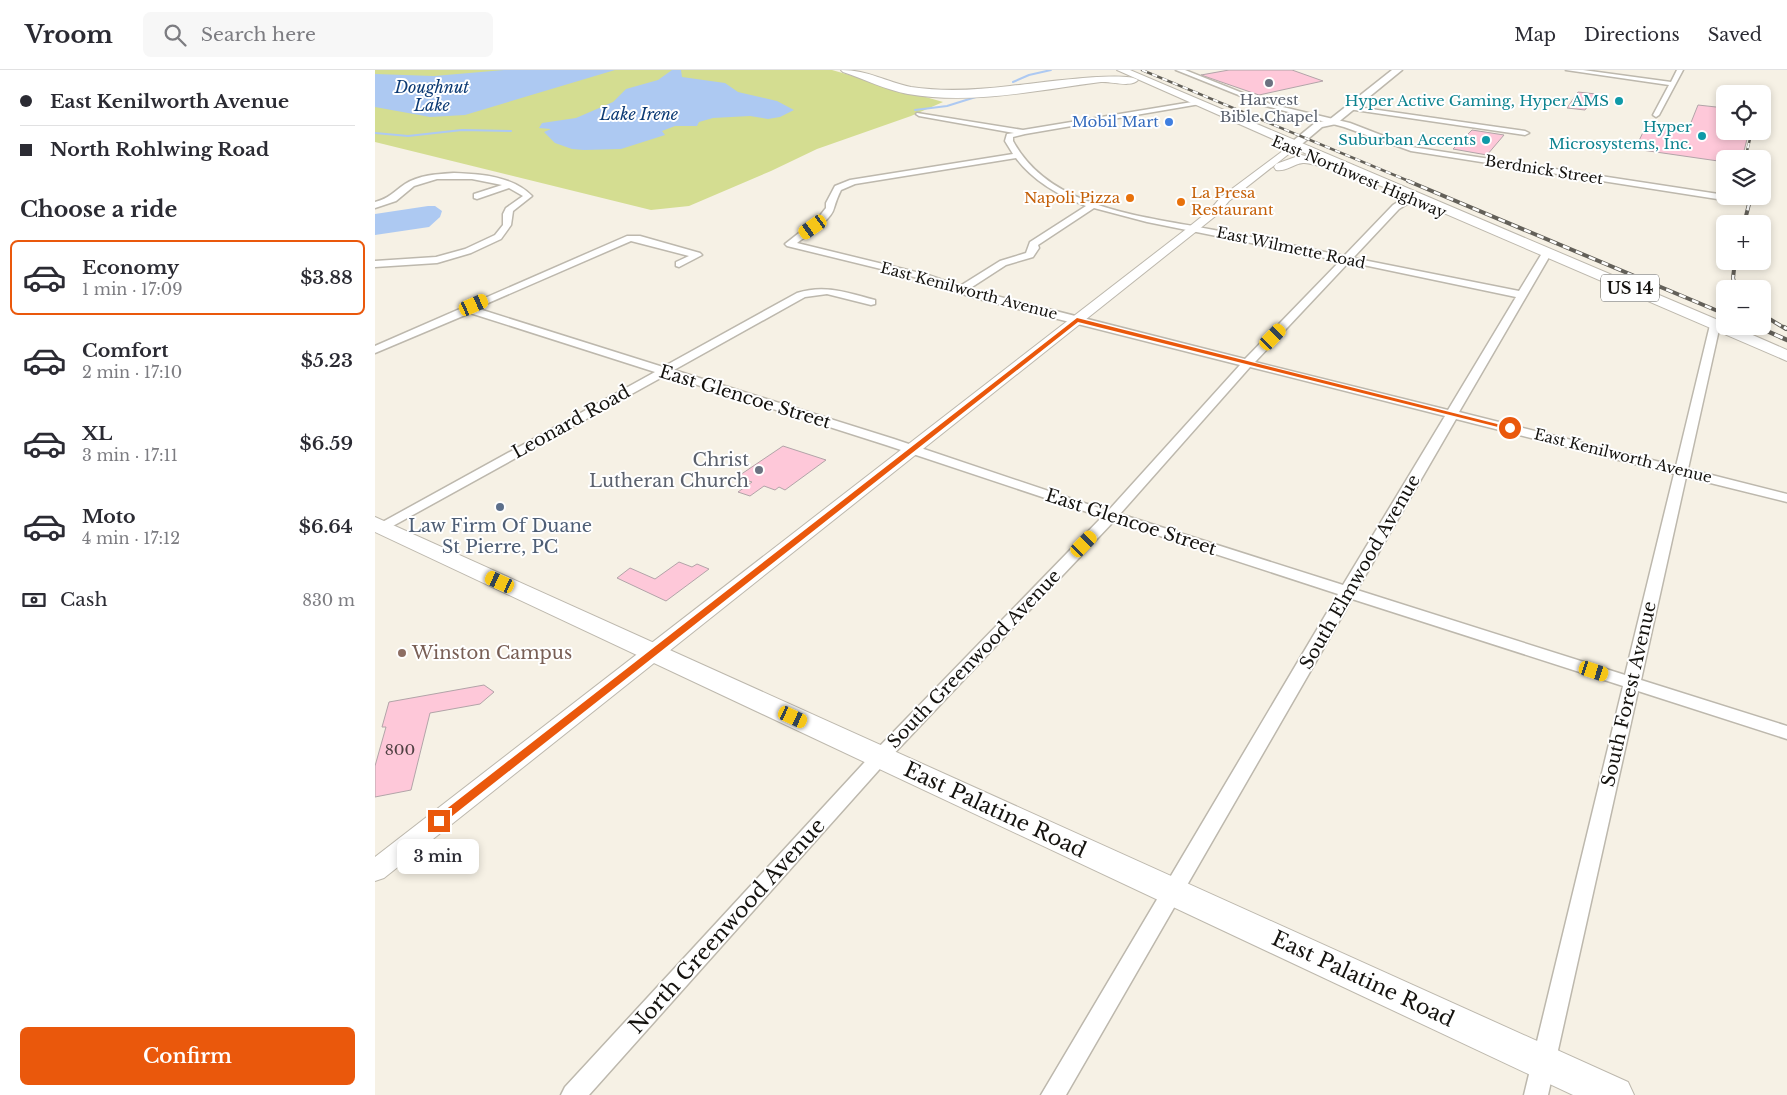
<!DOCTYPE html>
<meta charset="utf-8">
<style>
:root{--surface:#fff;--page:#f7f7f7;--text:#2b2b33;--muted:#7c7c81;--line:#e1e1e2;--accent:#ea580c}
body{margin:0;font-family:"Libre Baskerville",serif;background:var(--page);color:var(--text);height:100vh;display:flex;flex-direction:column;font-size:19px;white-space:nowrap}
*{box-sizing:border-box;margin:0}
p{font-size:16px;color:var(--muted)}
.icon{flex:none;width:28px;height:28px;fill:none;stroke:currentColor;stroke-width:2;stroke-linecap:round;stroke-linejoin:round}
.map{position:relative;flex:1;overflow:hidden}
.side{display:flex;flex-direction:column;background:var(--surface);width:375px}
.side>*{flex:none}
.top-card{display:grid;align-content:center;height:110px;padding:0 20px;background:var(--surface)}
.buttons{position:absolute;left:1341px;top:15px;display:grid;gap:10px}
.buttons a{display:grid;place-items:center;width:55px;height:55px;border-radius:8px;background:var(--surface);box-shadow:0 2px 8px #0003;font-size:25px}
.end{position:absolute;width:22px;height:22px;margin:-11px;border:6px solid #ea580c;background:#fff;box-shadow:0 0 0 2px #fff}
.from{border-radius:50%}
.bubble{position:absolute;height:35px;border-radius:8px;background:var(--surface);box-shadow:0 2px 8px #0003;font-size:16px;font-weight:600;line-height:35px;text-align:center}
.car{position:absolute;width:15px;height:30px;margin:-15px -8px;border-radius:6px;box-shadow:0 0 4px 1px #0007;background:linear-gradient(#f5c518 24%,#345 0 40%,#f5c518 0 76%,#345 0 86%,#f5c518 0)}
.top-card b{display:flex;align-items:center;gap:18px;height:48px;font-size:19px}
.top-card b+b{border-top:1px solid var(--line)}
.top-card i{width:12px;height:12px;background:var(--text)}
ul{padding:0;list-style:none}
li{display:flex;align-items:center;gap:15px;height:75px;margin:0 10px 8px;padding:0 10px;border:2px solid transparent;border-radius:8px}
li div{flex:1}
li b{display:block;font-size:19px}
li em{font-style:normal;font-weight:600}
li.on{border-color:var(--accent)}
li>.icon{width:45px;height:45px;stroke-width:1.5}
h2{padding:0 20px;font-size:22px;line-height:60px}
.pay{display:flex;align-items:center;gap:12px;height:55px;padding:0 20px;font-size:19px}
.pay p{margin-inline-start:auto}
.primary-button{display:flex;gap:10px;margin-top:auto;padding:10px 20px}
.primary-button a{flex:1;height:58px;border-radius:8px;background:var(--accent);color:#fff;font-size:20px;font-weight:600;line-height:58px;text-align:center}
header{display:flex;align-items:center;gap:30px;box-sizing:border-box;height:70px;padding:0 25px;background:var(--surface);border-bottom:1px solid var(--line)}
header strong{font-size:24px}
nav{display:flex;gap:28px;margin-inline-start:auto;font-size:18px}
.search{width:350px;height:45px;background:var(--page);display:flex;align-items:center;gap:12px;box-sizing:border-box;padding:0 18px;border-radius:8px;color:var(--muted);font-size:19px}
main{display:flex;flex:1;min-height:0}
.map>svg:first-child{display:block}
.green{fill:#d4dd91}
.water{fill:#adc9f2}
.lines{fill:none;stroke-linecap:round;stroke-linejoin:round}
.stream{stroke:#adc9f2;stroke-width:2}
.building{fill:#fec8d9;stroke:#b2a4a8}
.minor-casing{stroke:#bdb8ad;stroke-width:3}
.tertiary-casing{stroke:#bdb8ad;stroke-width:2}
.secondary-casing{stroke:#bdb8ad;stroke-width:3}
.primary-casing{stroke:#bdb8ad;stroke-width:2}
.motorway-casing{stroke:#bdb8ad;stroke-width:2}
.minor{fill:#fff;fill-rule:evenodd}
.tertiary{fill:#fff;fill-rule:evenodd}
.secondary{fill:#fff;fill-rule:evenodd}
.primary{fill:#fff;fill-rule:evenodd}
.motorway{fill:#fff;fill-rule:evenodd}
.rail-far2-casing{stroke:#636059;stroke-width:2.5}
.rail-far1-casing{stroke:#636059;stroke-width:4}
.rail-casing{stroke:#636059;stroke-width:4.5}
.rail-far2{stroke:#fff;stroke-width:2;stroke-dasharray:5.5;stroke-linecap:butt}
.rail-far1{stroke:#fff;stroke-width:2.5;stroke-dasharray:7;stroke-linecap:butt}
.rail{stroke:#fff;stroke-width:3;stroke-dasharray:9;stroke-linecap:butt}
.route{fill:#ea580c}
.worship-dot{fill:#6b7280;stroke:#fff;stroke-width:2}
.culture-dot{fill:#0f9aa8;stroke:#fff;stroke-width:2}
.shop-dot{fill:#3f7fe0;stroke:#fff;stroke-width:2}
.food-dot{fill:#e8710a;stroke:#fff;stroke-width:2}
.service-dot{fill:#5c6f8a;stroke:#fff;stroke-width:2}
.education-dot{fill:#8d6e63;stroke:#fff;stroke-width:2}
.labels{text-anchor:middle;stroke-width:4;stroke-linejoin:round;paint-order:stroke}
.far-worship-label{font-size:15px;fill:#5b616d;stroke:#fff}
.far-culture-label{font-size:15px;fill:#0d838f;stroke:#fff;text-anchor:end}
.far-shop-label{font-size:15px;fill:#366cbe;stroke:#fff;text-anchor:end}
.far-street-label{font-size:15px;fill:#15130f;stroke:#fff}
.far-food-label{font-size:15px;fill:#c56008;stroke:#fff;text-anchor:start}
.number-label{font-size:15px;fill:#4f4042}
.far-water-label{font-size:16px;font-style:italic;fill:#0c3a74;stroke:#fff}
.shield{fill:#fff;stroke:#5b5a57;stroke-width:1}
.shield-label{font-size:16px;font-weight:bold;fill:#15130f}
.street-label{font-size:18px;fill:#15130f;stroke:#fff}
.worship-label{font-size:18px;fill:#5b616d;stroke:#fff;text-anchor:end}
.service-label{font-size:18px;fill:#4e5e75;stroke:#fff}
.education-label{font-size:18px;fill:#785e54;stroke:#fff;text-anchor:start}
.near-street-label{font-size:21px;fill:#15130f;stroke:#fff}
</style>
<header>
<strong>Vroom</strong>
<div class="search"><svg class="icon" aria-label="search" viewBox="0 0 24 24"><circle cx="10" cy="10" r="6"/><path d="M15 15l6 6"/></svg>Search here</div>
<nav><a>Map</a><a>Directions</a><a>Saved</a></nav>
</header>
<main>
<section class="side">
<div class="top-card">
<b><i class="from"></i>East Kenilworth Avenue</b>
<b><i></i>North Rohlwing Road</b>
</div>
<h2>Choose a ride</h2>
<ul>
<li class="on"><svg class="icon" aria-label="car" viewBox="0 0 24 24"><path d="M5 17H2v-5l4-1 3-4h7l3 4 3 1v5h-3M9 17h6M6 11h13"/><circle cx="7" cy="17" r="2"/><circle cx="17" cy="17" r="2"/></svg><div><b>Economy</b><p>1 min · 17:09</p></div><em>$3.88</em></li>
<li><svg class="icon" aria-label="car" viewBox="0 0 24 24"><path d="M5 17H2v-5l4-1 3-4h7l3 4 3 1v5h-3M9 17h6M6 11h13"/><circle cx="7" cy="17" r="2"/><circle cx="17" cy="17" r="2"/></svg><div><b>Comfort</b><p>2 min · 17:10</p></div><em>$5.23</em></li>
<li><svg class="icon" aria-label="car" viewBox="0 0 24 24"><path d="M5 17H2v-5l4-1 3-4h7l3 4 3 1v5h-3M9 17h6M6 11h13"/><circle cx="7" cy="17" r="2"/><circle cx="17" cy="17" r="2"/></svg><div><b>XL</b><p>3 min · 17:11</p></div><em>$6.59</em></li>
<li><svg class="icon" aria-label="car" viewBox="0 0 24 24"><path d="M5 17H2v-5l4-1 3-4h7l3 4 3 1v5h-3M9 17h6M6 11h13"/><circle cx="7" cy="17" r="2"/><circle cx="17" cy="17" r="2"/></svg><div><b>Moto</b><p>4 min · 17:12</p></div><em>$6.64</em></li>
</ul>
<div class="pay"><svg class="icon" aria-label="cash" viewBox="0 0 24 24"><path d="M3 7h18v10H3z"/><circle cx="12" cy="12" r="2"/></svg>Cash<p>830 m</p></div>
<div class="primary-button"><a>Confirm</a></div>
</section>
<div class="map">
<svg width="1412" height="1025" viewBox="0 0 1412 1025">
<rect width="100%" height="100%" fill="#f6f1e5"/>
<!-- green -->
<path class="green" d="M0 0H457L568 32 536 46 442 79 396 101 314 136 276 140 0 72Z"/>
<!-- water -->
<path class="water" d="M129 0H240L90 45 55 47 0 37V4L59 6Z
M297 0H306L307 7 350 13 363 22 402 31 419 40 405 47 393 49 375 46 338 48 324 52 322 56H300L287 61 290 65 246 79 209 80 197 79 180 73 169 62 176 59 164 58 167 53 201 48 238 32 251 19 283 10Z
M53 136H60L67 141 65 147 54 157 0 165V144Z"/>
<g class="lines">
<!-- stream -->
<path class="stream" d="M638 12 654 5 676 0
M540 40 572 36 604 26
M0 63 33 66 87 60 136 61"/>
</g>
<!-- building -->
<path class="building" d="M854 0H917L948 11 884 25 826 5Z
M1203 22 1221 24 1210 40 1192 38Z
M1323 35 1350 38V61H1374L1367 89H1350V92L1260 79 1272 54 1313 60Z
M1097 60 1129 65 1112 85 1078 79Z
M408 376 451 390 410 420 404 417 400 420 389 416 375 426 363 422 377 412 362 407Z
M304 492 317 497 322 494 334 499 291 531 242 508 255 498 280 509Z
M109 615 119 622 105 634 55 643 36 720 0 727V696L11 657H7L14 632Z"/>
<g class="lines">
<!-- minor casing -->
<g class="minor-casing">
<path id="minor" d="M801 0H810L895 34 975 53 1037 77 1350 125 1359 128 1355 131 1036 81 969 57 891 36Z
M1191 0H1208L1296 12 1302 0H1308L1284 45 1281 47 1278 45 1294 15Z
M823 31 825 32V34L650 64 638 67V71C675 140 770 146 839 160 883 168 926 177 969 186L1018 135 1026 130 1046 125 1049 126V130L1032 134 1024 139 978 188 1144 221 1169 180H1175L1177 182 1084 342 1301 396 1335 255 1336 253H1344L1345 255 1313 399 1412 424V432L1311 407 1266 610 1412 656V669L1263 621 1173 1025H1149L1248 616 977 529 691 1025H666L963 524 739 451 511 692 214 1025H186L190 1017 499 682 727 447 511 375 291 305 7 462 0 458 2 455 280 302 95 243 0 283V276L252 166H265L325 183 327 185 304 197 301 196V192L314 186 256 171 104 237V239L288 297 422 223C450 214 473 223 500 230V234L496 235 452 224 430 227 299 300 519 369 733 441 865 295 596 227 547 209 412 176 410 174 443 148 451 138V133L460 116 475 110 638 84 630 71 632 64 639 63 544 46 541 44 542 43 648 60ZM641 88C658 111 685 126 711 136L655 172 651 183 625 191 585 216 553 205 422 173C432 165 456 151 459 138 461 131 463 126 466 120L480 114ZM719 138 772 152 965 191 870 289 594 219 631 195 658 187 664 178 663 175ZM974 192 1141 227 1073 340 880 292ZM875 297 1070 346 968 515 745 444ZM1081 349 1299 404 1250 605 982 520Z
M975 36 1150 61 1154 63 1150 65 973 39V37Z
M79 103C105 104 138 106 157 126L138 141 136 155 126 169 96 183 62 193 0 197V191L61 187 90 179 120 165 128 155V144L131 138 148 126 134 118 102 129 99 128V124L127 115 97 109H62L39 116 21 131 0 138V132C15 128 18 122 30 114 44 105 63 104 79 103Z"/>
</g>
<!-- tertiary casing -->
<g class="tertiary-casing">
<path id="tertiary" d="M917 74 922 77 920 79 854 131 843 144 818 164 9 808 0 811V787L810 160 835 140 846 127Z"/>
</g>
<!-- secondary casing -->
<g class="secondary-casing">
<path id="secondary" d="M1017 0H1027L961 54 947 57 921 79H913L912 77 913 75 940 53 954 50Z"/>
</g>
<!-- primary casing -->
<g class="primary-casing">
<path id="primary" d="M742 0H755L1350 253V256H1357L1412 280V291L955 94C946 100 937 92 928 93 918 94 911 102 901 100L899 97 901 94 926 85 941 88Z
M0 447 1253 1012 1259 1025H1198L0 462Z"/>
</g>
<!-- motorway casing -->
<g class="motorway-casing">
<path id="motorway" d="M466 0C494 0 511 12 536 17 569 22 602 20 635 16 656 14 751 0 763 10 756 18 736 11 726 12 663 20 597 35 533 24 511 20 489 9 468 2Z"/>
</g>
<!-- minor -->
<use href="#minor" class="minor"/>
<!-- tertiary -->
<use href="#tertiary" class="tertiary"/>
<!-- secondary -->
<use href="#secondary" class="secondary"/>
<!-- primary -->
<use href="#primary" class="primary"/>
<!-- motorway -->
<use href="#motorway" class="motorway"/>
<!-- rail-far2 casing -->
<g class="rail-far2-casing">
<path id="rail-far2" d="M767 0 1036 112
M1370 89 1375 69"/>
</g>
<!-- rail-far1 casing -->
<g class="rail-far1-casing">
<path id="rail-far1" d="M1033 111 1350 244
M1369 154 1376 126
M1360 191 1358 208 1361 219
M1388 245 1411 259
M1380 256 1386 259"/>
</g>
<!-- rail casing -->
<g class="rail-casing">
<path id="rail" d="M1383 257 1412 270
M1409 257 1412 259"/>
</g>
<!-- rail-far2 -->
<use href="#rail-far2" class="rail-far2"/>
<!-- rail-far1 -->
<use href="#rail-far1" class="rail-far1"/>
<!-- rail -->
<use href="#rail" class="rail"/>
</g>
<!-- route -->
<path class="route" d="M702 248 1138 358 1135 360 703 252 67 754H60L59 751 60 748Z"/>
<!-- markers -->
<g class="worship-dot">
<circle cx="894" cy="13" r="5"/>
<circle cx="384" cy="400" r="5"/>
</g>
<g class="culture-dot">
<circle cx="1244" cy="31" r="5"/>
<circle cx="1327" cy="66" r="5"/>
<circle cx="1111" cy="70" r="5"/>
</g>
<circle class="shop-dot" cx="794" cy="52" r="5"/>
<g class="food-dot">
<circle cx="755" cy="128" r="5"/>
<circle cx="806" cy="132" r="5"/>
</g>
<circle class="service-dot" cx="125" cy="437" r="5"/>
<circle class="education-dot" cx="27" cy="583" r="5"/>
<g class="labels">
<!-- far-worship labels -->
<g class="far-worship-label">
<text x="894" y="35">Harvest<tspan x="894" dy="17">Bible Chapel</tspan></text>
</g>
<!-- far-culture labels -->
<g class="far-culture-label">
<text x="1234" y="36">Hyper Active Gaming, Hyper AMS</text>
<text x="1317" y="62">Hyper<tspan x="1317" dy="17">Microsystems, Inc.</tspan></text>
<text x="1101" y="75">Suburban Accents</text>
</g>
<!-- far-shop labels -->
<g class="far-shop-label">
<text x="784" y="57">Mobil Mart</text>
</g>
<!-- far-street labels -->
<g class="far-street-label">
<text transform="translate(1169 100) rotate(9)" y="5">Berdnick Street</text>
<text transform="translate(984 107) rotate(23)" y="5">East Northwest Highway</text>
<text transform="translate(916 178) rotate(12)" y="5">East Wilmette Road</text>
<text transform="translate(594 221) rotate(15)" y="5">East Kenilworth Avenue</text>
<text transform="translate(1248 386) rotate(14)" y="5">East Kenilworth Avenue</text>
</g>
<!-- far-food labels -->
<g class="far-food-label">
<text x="816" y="128">La Presa<tspan x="816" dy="17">Restaurant</tspan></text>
<text x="745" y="133" text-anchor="end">Napoli Pizza</text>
</g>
<!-- number labels -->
<g class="number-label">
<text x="25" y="685">800</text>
</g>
<!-- far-water labels -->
<g class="far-water-label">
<text x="57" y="23">Doughnut<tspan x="57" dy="18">Lake</tspan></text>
<text x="264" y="50">Lake Irene</text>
</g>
<!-- shield labels -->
<rect class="shield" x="1226" y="204.5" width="58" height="27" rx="4"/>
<g class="shield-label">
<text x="1255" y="224">US 14</text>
</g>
<!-- street labels -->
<g class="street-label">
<text transform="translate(370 327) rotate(17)" y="6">East Glencoe Street</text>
<text transform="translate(196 352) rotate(-29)" y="6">Leonard Road</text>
<text transform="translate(756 452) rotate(18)" y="6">East Glencoe Street</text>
<text transform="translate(985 502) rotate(-60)" y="6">South Elmwood Avenue</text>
<text transform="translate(599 589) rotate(-46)" y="6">South Greenwood Avenue</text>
<text transform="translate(1254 624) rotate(-77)" y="6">South Forest Avenue</text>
</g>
<!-- worship labels -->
<g class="worship-label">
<text x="374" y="396">Christ<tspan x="374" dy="21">Lutheran Church</tspan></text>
</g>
<!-- service labels -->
<g class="service-label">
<text x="125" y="462">Law Firm Of Duane<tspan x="125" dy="21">St Pierre, PC</tspan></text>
</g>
<!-- education labels -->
<g class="education-label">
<text x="37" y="589">Winston Campus</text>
</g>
<!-- near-street labels -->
<g class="near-street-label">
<text transform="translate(620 740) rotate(25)" y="7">East Palatine Road</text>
<text transform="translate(352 856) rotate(-48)" y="7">North Greenwood Avenue</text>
<text transform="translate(988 909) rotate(25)" y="7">East Palatine Road</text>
</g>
</g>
</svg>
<div class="buttons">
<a><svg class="icon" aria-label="locate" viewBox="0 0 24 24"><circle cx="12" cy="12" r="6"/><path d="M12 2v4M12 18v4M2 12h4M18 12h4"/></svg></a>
<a><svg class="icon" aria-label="layers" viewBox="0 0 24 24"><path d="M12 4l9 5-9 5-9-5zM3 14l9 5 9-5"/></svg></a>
<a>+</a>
<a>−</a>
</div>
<i class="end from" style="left:1135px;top:358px"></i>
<i class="end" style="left:64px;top:751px"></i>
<div class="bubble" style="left:22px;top:769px;width:82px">3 min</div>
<i class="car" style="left:438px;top:157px;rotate:235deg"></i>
<i class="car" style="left:99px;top:235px;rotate:66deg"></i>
<i class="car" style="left:898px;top:267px;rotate:44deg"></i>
<i class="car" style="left:709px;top:474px;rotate:44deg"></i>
<i class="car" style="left:125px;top:512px;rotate:295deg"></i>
<i class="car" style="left:1219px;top:601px;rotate:108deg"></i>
<i class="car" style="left:418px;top:647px;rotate:115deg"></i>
</div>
</main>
